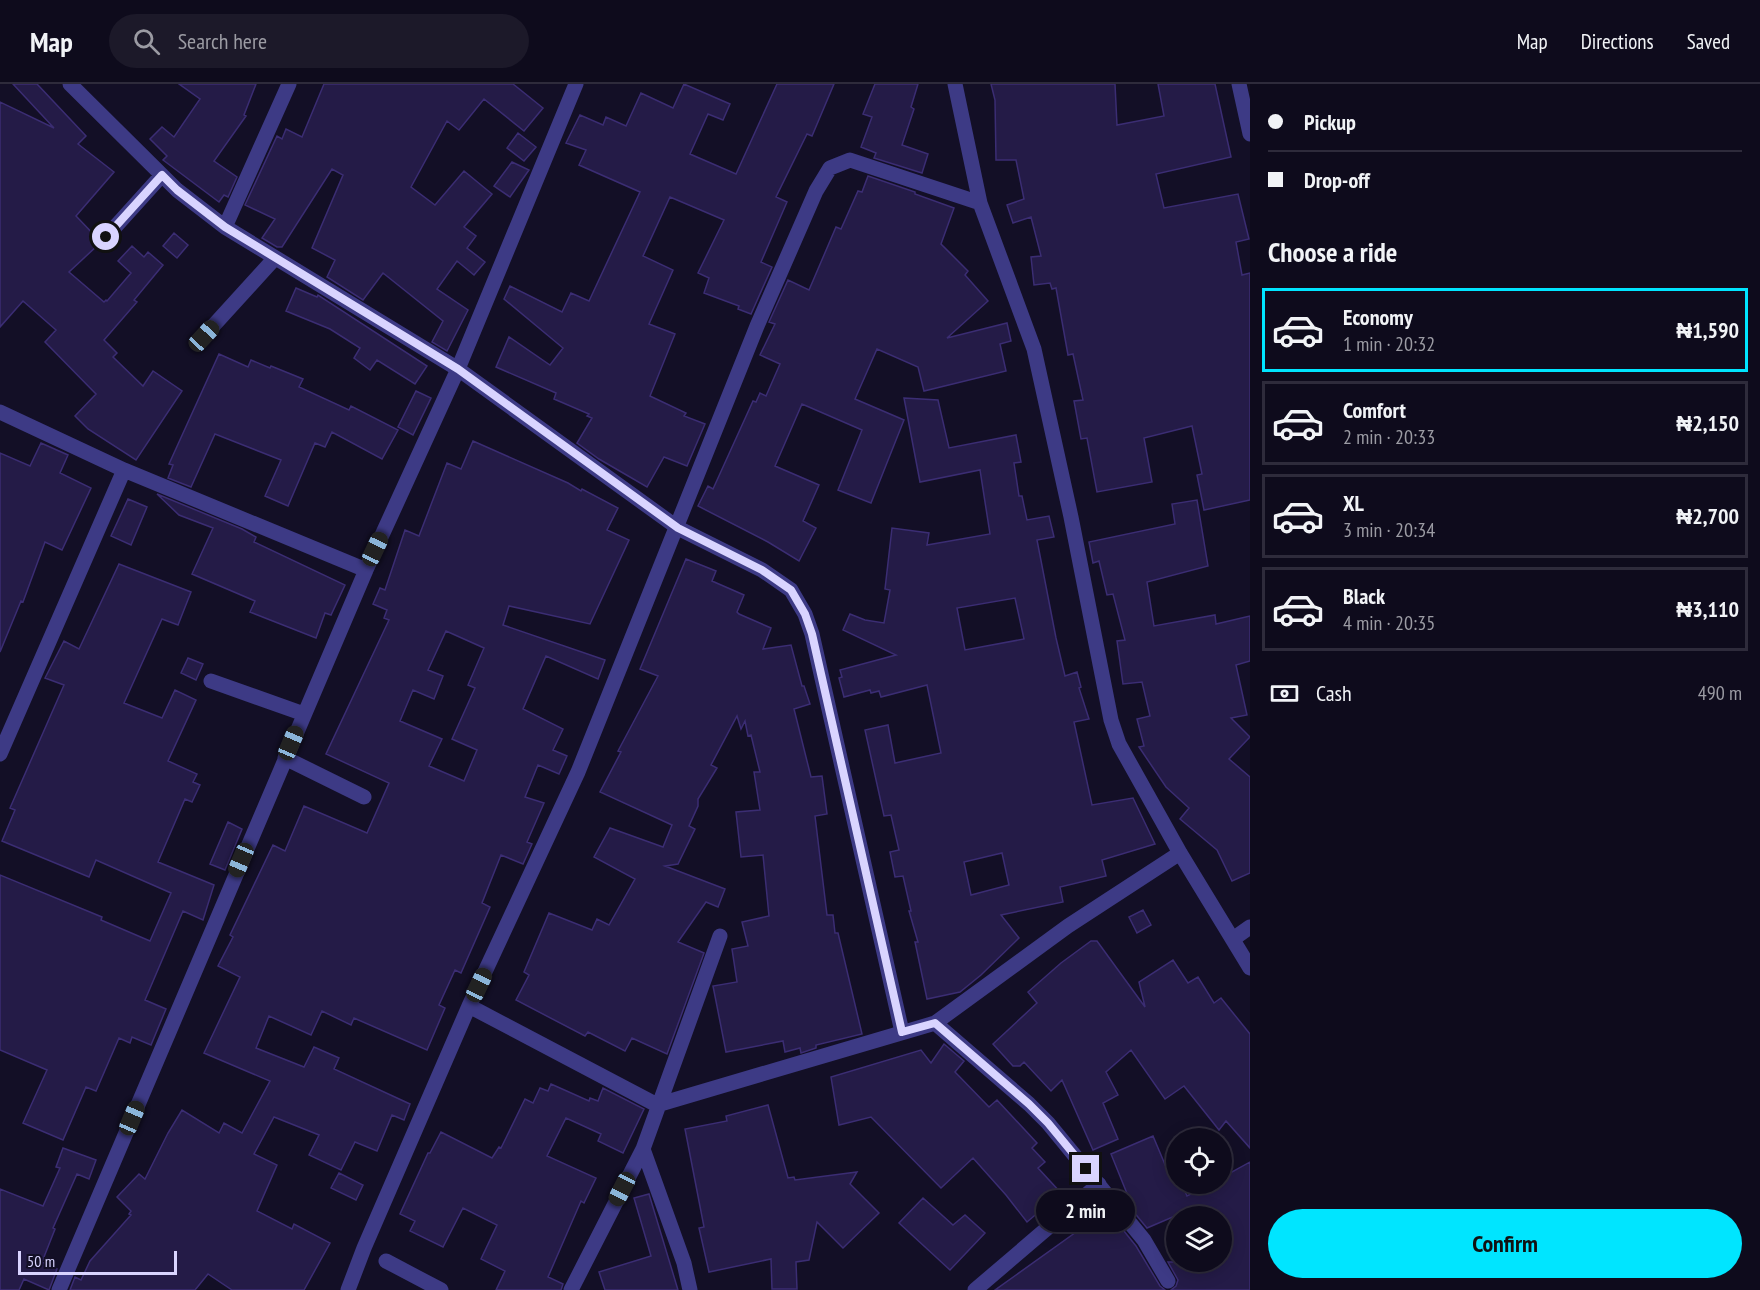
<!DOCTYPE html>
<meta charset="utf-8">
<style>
:root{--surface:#0e0b1c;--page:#1c1929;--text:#f1f3f6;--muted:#9b9ba3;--line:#2e2b3b;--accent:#00e5ff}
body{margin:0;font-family:"PT Sans Narrow",sans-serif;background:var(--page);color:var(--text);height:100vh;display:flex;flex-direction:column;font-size:22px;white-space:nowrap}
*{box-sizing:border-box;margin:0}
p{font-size:20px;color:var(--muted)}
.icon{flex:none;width:33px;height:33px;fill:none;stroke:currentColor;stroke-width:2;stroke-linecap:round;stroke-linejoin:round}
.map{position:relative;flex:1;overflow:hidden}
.side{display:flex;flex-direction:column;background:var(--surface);width:510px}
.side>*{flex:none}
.top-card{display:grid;align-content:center;height:132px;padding:0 18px;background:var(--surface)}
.tools{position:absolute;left:1166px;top:1044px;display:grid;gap:12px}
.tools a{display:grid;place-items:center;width:66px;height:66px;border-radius:50%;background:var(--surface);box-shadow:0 3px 15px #0003,0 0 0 2px var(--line);font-size:30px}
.scale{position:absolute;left:18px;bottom:15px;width:159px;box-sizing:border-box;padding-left:6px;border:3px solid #d9d4ff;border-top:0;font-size:16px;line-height:21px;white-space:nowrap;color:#d9d4ff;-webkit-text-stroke:4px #130f26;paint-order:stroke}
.end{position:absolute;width:27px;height:27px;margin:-14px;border:8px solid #d9d4ff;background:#111;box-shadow:0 0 0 3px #111}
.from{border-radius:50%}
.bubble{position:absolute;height:42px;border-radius:21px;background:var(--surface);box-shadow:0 3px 15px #0003,0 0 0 2px var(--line);font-size:20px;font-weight:600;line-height:42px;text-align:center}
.car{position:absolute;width:18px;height:36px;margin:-18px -9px;border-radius:8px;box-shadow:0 0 4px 2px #0007;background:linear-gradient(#222 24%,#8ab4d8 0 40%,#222 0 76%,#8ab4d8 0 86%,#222 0)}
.top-card b{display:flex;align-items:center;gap:21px;height:57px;font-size:22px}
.top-card b+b{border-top:2px solid var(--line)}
.top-card i{width:15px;height:15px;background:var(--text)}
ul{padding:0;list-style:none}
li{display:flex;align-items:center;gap:18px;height:84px;margin:0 12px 9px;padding:0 6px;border:3px solid var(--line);border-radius:0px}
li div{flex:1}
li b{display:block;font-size:22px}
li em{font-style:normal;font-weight:600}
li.active{border-color:var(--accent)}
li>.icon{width:54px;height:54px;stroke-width:1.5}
h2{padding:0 18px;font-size:27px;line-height:72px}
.pay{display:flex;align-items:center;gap:15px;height:66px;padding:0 18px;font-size:22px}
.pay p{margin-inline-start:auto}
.cta{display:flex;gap:12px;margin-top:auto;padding:12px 18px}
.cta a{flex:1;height:69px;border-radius:36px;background:var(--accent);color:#111;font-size:24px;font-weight:600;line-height:69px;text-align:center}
header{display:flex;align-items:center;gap:36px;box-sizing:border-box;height:84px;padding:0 30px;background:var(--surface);border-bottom:2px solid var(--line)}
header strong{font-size:28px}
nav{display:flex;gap:33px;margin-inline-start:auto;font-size:21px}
.search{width:420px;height:54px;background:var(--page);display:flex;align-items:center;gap:15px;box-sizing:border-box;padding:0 21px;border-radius:33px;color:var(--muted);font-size:22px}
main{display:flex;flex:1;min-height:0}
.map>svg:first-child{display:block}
.building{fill:#241b47;stroke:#3b2d73;stroke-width:1.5;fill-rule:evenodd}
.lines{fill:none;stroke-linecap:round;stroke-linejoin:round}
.minor{stroke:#3d3a85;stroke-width:15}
.route{stroke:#d9d4ff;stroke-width:8}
</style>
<header>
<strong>Map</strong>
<div class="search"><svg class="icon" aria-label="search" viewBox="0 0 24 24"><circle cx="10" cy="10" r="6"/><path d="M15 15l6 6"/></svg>Search here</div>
<nav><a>Map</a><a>Directions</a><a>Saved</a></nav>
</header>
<main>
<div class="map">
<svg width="1250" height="1206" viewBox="0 0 1250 1206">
<rect width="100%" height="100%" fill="#130f26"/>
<!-- building -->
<path class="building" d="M13 0H37L86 52 78 60 114 88 76 132 97 154 99 160 69 188 104 218 106 216 107 217 131 189 118 177 132 162 144 173 148 168 163 181 134 216 137 218 104 256 117 269 113 273 143 302 153 287 182 307 136 376 88 345 75 332 96 310 45 258 56 246 23 217 0 243V18L54 44Z
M179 0H256L244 31 246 32 214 77 237 93 228 113 224 111 219 118 163 76 167 72 150 55 162 43 174 53 200 15Z
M324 0H513L543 24 524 47 484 15 459 46 447 37 411 103 435 121 464 87 492 110 464 143 476 152 467 164 485 178 474 191 457 177 437 205 468 226 447 267 432 258 443 237 383 189 363 216 327 193 335 176 312 164 343 91 332 85 282 163H277L262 154 275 135 245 121 277 52 282 55 286 45 302 53Z
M684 0 730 20 723 36 708 30 690 70 736 90 777 0H834L812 52 807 50 776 113 787 118 761 178 772 183 751 230 738 225 739 222 704 209 709 194 698 189 724 136 670 113 643 172 673 186 649 240 675 250 650 312 686 329 684 332 705 340 687 382 664 373 647 403 599 375 577 359 592 334 587 332 589 330 554 315 556 309 496 283 509 253 550 281 563 264 504 215 510 202 562 228 571 209 589 217 640 108 579 81 586 66 566 59 580 31 603 41 606 33 626 42 641 9 673 24Z
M875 0H918L911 23 914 25 902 61 928 70 922 89 874 74 876 69 861 63 872 33 863 30Z
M991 0H1115L1117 41 1164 32 1158 0H1215L1231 73 1156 90 1164 124 1238 110 1249 155 1236 158 1242 191 1250 189V416L1204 426 1197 391 1202 390 1192 342 1144 354 1152 398 1097 408 1087 354 1081 355 1074 317 1083 316 1073 270 1068 271 1056 204 1052 205 1050 199 1034 201 1031 173 1041 172 1031 133 1013 139 1007 121 1024 115 1016 76H996L995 16Z
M518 49 536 63 524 77 507 64Z
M512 78 529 86 510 113 494 102Z
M868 92 915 108V110L954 124 941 160 968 187 965 191 988 217 947 254 1007 239 1011 257 1000 260 1006 287 924 307 918 283 877 265 855 315 904 336 871 419 838 406 862 346 802 320 775 382 819 401 803 437 816 444 799 477 768 458 698 422 708 402 713 405 753 317 756 318 760 309 766 312 780 280 760 271 775 240 769 238 788 196 809 206 836 143 841 145 858 107 862 108Z
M174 149 188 161 177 174 163 162Z
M296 204 317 213 318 211 427 282 415 300 377 276 370 286 354 274 360 264 330 245 286 227Z
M219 270 248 283 251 276 270 284 271 282 303 295 299 303 349 326 351 322 398 346 382 375 332 348 325 363 315 359 288 422 265 412 281 376 215 350 191 403 168 394 173 381 169 380Z
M416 307 431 314 413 351 398 343Z
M904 314 938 316 949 364 1016 351 1021 378 1014 379 1019 412H1022L1027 436 1049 432 1054 453 1037 456 1056 554 1065 592 1077 588 1081 603 1079 604 1089 635 1074 638 1092 721 1133 714 1155 760 1102 776 1106 792 1060 803 1063 818 1001 831 1019 854 981 891 960 908 927 915 915 858H918L909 827H911L903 792 895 793 890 768 899 766 891 731 884 732 865 646 888 641 895 679 941 669 927 601 881 613 879 607 871 609 870 606 844 613 839 594 842 593 840 586 896 571 843 546 850 530 865 536 884 539 890 506 885 505 892 444 929 449 927 461 990 450 980 386 920 398ZM1015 514 1024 555 965 566 957 524ZM1002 769 1009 801 971 811 964 778Z
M473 357 568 399 581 407 582 405 618 424 607 446 629 456 590 540 509 522 503 541 605 576 598 595 546 572 523 625 563 645 553 666 567 672 559 690 538 681 525 713 544 719 527 758 532 760 523 780 501 771 482 819 490 823 461 889 455 886 439 921 445 924 427 966 354 934 351 941 322 927 311 951 269 932 256 964 304 983 314 963 339 974 334 985 410 1020 404 1036 392 1031 377 1067 355 1058 341 1086 309 1071 319 1051 274 1033 254 1070 277 1081 257 1127 292 1145 294 1140 330 1159 304 1206H232L208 1190 195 1206H70L75 1193 81 1196 90 1177 131 1131 129 1130 131 1127 117 1113 139 1090 145 1095 168 1049 182 1026 219 1049 224 1039 242 1049 270 997 204 969 240 893 218 882 233 853 230 851 273 761 285 767 304 722 367 749 389 699 326 670 389 536 384 534 387 526 373 520 380 504 385 506 405 446 419 452 447 379 461 385ZM446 547 484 564 468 601 475 604 452 655 477 666 464 697 429 682 442 655 400 637 413 606 434 615 443 592 428 586Z
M41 359 68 371 60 389 91 404 62 466 45 458 23 518 21 517 0 568V369L30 382Z
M157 410 242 445 256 453 254 458 345 501 331 531 325 529 316 554 250 528 255 517 192 490 213 444 179 431Z
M128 415 147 423 131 461 111 452Z
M1197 416 1208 482 1147 498 1154 542 1215 531 1216 540 1250 532V577L1236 581 1247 631 1231 634 1250 653 1229 675 1250 693V789L1232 797 1217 766 1180 735 1189 724 1166 703 1139 663 1144 662 1137 635 1150 632 1142 598 1123 600 1117 557 1125 556 1113 510 1107 511 1099 477 1093 479 1089 458 1175 440 1172 420Z
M686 475 716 487 712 497 744 511 737 528 739 530 771 544 763 565 791 561 802 602H804L810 620 794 625 811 693 822 692 827 730 815 732 827 831H833L835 849H838L862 950 816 961V964L801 969 800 964 785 968 783 957 726 968 713 902 737 898 732 865 748 862 742 838 769 832 763 771 741 773 736 728 760 726 754 688H760L751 651 748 652 745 637 741 645 737 632 711 681 717 684 698 715V722L689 742 695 745 678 780 665 782 725 805 718 823 706 818 678 858 704 869 667 970 632 954 625 967 588 948 585 952 516 916 529 891 524 888 549 829 592 846 597 835 609 841 635 795 594 773 610 744 663 763 672 741 600 708 621 668 618 667 658 592 640 585Z
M119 480 191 508 178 541 162 535 124 619 162 634 175 606 196 616 168 677 197 690 193 698 200 701 192 718 185 715 158 778 214 801 203 836 183 827 145 916 166 925 151 961 132 953 130 959 119 954 96 1007 86 1003 63 1056 23 1039 47 986 0 966V791L102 833 101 836 150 857 171 809 96 776 89 793 2 757 15 726 10 724 64 601 45 594 64 557 79 565Z
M188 574 203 580 196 596 181 589Z
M228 738 242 745 225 786 210 780Z
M1143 826 1151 841 1137 849 1129 833Z
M1091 857H1097L1145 923 1139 898 1173 876 1188 899 1198 893 1214 919 1221 914 1250 950V1064L1226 1037 1219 1046 1184 1002 1165 1015 1131 966 1106 988 1118 1011 1103 1019 1118 1055 1093 1066 1062 996 1051 1007 1024 978 1020 982H1013L993 960 1037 919 1028 908 1061 879Z
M944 960 964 977 955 988 989 1023 997 1016 1037 1059 1032 1064 1045 1078 1038 1084 1061 1109 1027 1138 1006 1111 973 1074 941 1104 871 1033 839 1041 831 993 921 966 931 979Z
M551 1000 589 1017 590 1014 598 1017 603 1004 644 1025 623 1069 598 1057 601 1050 566 1034 547 1072 596 1094 584 1119 581 1117 548 1193 563 1200 561 1206H496L505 1187 481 1175 497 1141 463 1124 443 1163 410 1147 415 1137 400 1130 428 1069H430L441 1048 492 1074 499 1063 501 1064 525 1015 533 1019 540 1004 548 1007Z
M768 1021 788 1094 794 1093 795 1096 857 1088 850 1100 879 1129 843 1164 817 1138 809 1176 796 1178 797 1205H772L771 1175 709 1188 699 1144 704 1143 685 1045 727 1037 726 1032Z
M1153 1052 1169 1090 1176 1081V1100H1182L1187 1112 1210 1100H1221V1094L1250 1078V1206H1171L1176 1202 1178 1196 1168 1178H1221V1132H1175L1147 1144 1123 1115 1128 1112 1111 1070Z
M63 1064 96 1076 89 1095 77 1090 53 1144 55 1145 42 1178 57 1185 49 1206 24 1195 19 1206H0V1105L43 1122 60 1084 56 1083Z
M339 1089 363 1101 356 1116 331 1104Z
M649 1110 678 1206H605L599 1188 651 1172 634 1114Z
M923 1114 953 1141 965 1131 985 1149 950 1186 899 1139Z
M1107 1126 1136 1162 1160 1202 1165 1206H995Z"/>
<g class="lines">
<!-- minor -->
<path class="minor" d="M70 0 177 106 225 143 458 285 678 444 762 486 791 506 805 530 812 550 902 948
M955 0 980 119 1034 265 1071 433 1111 636 1119 660 1180 769 1250 884
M1239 0 1250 50
M225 143 289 0
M106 153 162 91
M204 252 275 174
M0 328 124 386 366 486
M211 597 304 630
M0 670 124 386
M285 674 364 713
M1233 855 1250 843
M469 922 657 1021 935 939 1068 842 1180 769
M935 939 1029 1020 1048 1039 1144 1156 1168 1197
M643 1065 684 1179 690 1206
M386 1177 441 1206
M59 1206 366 486 458 285 576 0
M348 1206 364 1164 469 922 578 688 757 242 816 107 830 84 850 76 980 119
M571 1206 643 1065 720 852
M975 1206 1099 1100"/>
</g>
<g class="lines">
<!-- route -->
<path class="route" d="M106 153 162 91 177 106 225 143 458 285 678 444 762 486 791 506 805 530 812 550 902 948 935 939 1029 1020 1048 1039 1086 1085"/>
</g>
</svg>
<div class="tools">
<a><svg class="icon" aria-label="locate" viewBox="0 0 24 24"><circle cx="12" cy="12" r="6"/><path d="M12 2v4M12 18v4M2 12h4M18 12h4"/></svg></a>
<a><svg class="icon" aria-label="layers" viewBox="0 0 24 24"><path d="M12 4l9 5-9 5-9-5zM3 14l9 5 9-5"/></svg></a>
</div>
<div class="scale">50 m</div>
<i class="end from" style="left:106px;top:153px"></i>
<i class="end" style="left:1086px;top:1085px"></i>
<div class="bubble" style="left:1036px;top:1106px;width:99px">2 min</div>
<i class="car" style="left:204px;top:252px;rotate:43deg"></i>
<i class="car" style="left:375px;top:465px;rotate:25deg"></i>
<i class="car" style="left:291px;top:659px;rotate:23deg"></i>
<i class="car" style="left:241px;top:776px;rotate:203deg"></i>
<i class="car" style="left:479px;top:901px;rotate:25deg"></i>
<i class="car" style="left:132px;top:1034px;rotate:23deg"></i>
<i class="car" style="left:622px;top:1105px;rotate:207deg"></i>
</div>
<section class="side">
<div class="top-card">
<b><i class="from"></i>Pickup</b>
<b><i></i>Drop-off</b>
</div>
<h2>Choose a ride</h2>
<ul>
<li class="active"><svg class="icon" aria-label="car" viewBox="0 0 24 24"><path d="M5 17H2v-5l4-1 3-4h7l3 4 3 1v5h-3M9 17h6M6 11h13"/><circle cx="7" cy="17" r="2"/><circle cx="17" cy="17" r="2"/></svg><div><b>Economy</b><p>1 min · 20:32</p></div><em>₦1,590</em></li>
<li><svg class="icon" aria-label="car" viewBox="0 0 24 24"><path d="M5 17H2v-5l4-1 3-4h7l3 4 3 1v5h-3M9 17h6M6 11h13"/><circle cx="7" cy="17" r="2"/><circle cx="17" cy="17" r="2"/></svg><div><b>Comfort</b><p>2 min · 20:33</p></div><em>₦2,150</em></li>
<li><svg class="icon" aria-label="car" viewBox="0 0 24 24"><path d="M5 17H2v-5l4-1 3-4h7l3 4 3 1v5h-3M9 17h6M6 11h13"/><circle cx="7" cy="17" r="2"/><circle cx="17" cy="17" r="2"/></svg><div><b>XL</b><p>3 min · 20:34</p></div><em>₦2,700</em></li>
<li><svg class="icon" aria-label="car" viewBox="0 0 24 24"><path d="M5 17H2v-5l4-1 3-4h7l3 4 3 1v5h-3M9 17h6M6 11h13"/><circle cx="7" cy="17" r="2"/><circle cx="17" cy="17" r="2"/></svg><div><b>Black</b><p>4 min · 20:35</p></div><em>₦3,110</em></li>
</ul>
<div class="pay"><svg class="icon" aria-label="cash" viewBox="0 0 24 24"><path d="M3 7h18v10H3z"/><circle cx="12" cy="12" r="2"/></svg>Cash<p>490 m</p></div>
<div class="cta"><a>Confirm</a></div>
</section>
</main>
